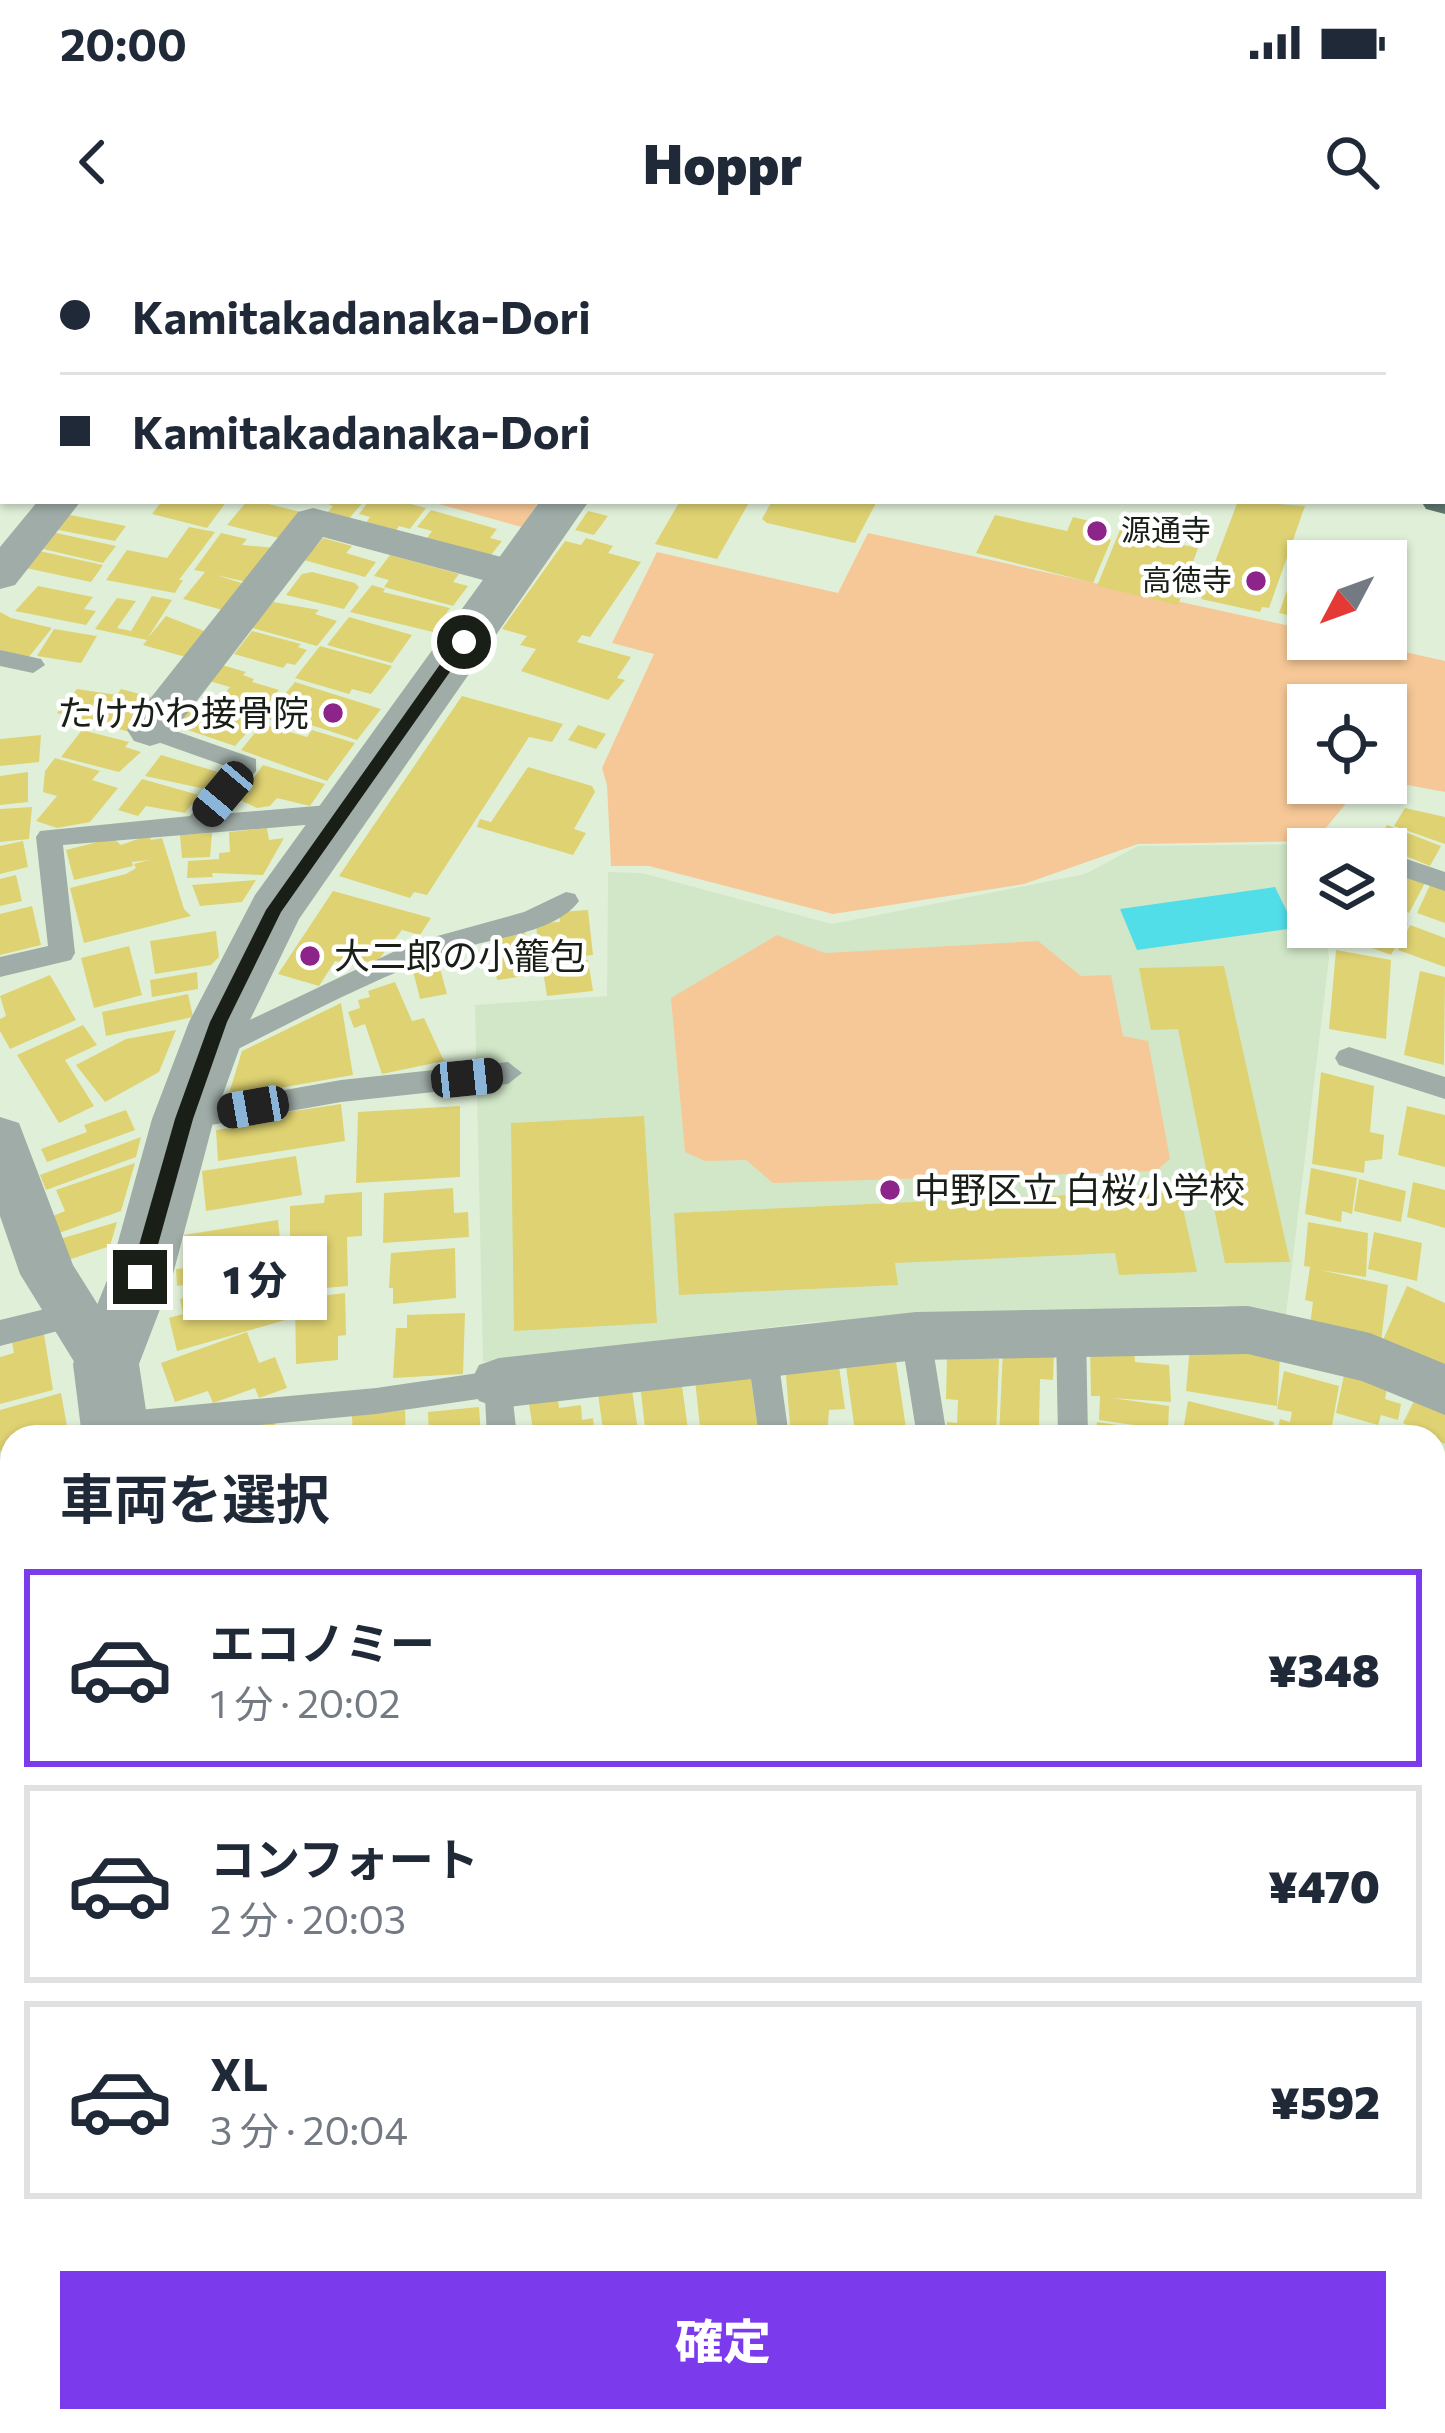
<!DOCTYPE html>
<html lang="ja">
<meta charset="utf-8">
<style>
:root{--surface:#fff;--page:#f6f6f7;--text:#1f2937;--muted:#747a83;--line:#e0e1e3;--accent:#7c3aed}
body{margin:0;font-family:Commissioner,"Noto Sans JP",sans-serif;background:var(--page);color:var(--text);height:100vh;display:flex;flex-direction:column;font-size:45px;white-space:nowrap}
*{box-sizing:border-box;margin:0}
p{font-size:39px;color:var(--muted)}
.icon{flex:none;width:66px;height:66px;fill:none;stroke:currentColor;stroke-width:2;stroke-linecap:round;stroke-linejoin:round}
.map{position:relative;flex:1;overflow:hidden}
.details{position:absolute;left:0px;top:1185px;width:1446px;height:1008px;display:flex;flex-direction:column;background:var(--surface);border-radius:36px 36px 0 0;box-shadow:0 3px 9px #0004}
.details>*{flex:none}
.top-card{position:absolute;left:0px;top:0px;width:1446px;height:264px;box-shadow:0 3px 9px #0004;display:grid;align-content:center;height:264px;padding:0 60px;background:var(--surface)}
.needle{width:78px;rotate:229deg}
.fabs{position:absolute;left:1287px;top:300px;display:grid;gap:24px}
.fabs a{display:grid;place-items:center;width:120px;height:120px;border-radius:0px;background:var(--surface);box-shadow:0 3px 9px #0004;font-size:60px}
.end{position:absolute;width:54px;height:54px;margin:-27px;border:15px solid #191f16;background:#fff;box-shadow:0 0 0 6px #fff}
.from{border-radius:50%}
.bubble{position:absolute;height:84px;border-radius:0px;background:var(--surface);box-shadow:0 3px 9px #0004;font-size:39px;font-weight:800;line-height:84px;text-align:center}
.car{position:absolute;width:36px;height:72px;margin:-36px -18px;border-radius:15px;box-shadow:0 0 9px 3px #0007;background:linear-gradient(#222 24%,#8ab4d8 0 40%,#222 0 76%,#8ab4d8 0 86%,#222 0)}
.top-card b{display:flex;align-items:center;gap:42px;height:114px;font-size:45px}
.top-card b+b{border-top:3px solid var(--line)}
.top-card i{width:30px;height:30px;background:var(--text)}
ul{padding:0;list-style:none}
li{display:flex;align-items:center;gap:36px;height:198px;margin:0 24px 18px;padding:0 36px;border:6px solid var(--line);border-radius:0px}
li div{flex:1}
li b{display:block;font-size:45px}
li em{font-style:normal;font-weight:800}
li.current{border-color:var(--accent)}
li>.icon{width:108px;height:108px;stroke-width:1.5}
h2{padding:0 60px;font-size:54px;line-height:144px}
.cta{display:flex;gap:24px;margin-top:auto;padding:24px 60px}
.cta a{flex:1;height:138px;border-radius:0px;background:var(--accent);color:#fff;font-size:48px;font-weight:800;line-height:138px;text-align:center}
.status{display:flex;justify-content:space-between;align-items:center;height:84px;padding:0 60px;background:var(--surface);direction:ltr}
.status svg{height:33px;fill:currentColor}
header{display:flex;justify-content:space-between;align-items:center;height:156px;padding:0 60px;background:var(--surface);font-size:54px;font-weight:800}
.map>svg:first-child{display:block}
.built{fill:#d2e7c8}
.green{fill:#f6c897}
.water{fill:#52dee9}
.building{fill:#ded272}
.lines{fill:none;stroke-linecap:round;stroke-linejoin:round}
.service{fill:#9faca7;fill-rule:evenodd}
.minor{fill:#9faca7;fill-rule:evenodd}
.tertiary{fill:#9faca7;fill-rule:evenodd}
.primary{fill:#60786f;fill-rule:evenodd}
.route{fill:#191f16}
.poi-dot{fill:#8c248a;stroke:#fff;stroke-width:4.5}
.labels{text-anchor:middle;stroke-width:9;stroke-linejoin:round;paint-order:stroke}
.far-poi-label{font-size:30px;fill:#191f16;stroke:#fff;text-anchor:start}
.poi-label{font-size:36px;fill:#191f16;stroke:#fff;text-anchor:start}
</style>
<div class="status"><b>20:00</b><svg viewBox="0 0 49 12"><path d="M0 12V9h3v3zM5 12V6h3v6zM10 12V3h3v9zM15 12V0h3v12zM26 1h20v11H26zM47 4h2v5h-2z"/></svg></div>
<header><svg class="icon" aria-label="back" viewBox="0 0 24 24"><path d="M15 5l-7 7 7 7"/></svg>Hoppr<svg class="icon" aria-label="search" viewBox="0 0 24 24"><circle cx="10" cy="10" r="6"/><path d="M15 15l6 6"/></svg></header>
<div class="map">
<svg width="1445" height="2193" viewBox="0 0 1445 2193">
<rect width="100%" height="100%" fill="#e0f0d8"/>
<!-- built -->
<path class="built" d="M1316 604V609H1308V687H1325L1329 719 1286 1075 1222 1065 813 1082 483 1122 475 765 607 756 608 632 642 633 832 684 1085 634 1138 606Z"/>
<!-- green -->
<path class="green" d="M428 261H539L522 287Z
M868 293 1308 390V399H1347L1445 421V552L1386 541V465H1308V543H1363L1315 601 1138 604 1024 644 833 674 649 626H611L607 545 602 528 654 414 612 403 657 312 838 353Z
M777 695 825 713 1038 701 1081 736 1111 735 1123 796 1148 801 1170 919 1156 931 773 943 746 920 705 921 685 912 671 758Z"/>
<!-- water -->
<path class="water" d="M1275 647 1295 688 1137 710 1120 669Z"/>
<!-- building -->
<path class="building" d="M162 261H227L207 288 152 274Z
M247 261H256L305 273 283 299 227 285Z
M321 261H364L347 281 325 275 333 266Z
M369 261H399L426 268 410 289 399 286 394 293 365 284 370 277 359 274Z
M680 261H750L717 319 655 304Z
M772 261H877L855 303 767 283 762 279Z
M1238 261 1305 266 1269 368 1262 367 1260 372 1201 359Z
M431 270 497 289 490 298 502 301 488 319 425 301 432 291 417 287Z
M588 271 608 276 594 295 575 290Z
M60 273 126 286 115 301 48 288Z
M995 275 1067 291 1073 277 1109 286 1104 297 1111 300 1093 343 976 313Z
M189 287 215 292 179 340H183L175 353 106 340 127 310 167 318Z
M1141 287 1182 296 1179 304 1198 308 1178 365 1097 346 1120 290 1138 294Z
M52 292 116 306 103 323 39 308Z
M221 293 247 299 242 305 276 308 251 343 216 335 248 345 226 371 183 359 205 332 194 330Z
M323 298 352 306 346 313 376 322 365 337 304 320Z
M586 298 613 306 608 313 641 322 590 397 582 395 577 402 631 417 617 438 625 440 608 460 521 431 536 409 520 405 527 396 502 389 565 301 581 305Z
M1325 306 1367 316 1365 321H1320Z
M39 311 103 325 91 342 26 328Z
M390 315 459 334 453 342 468 346 453 366 384 347 389 340 374 336Z
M1299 316 1308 318V380L1279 373Z
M312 332 355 343 359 347 344 369 286 355 302 334Z
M372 345 385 349 383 352 450 368 433 392 350 372Z
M38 346 93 357 84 369 96 371 86 385 15 371Z
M152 356 172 360 147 399 166 376 209 393 189 418 143 405 147 400 95 389 117 358 136 361 117 388 131 391Z
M273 362 319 370 315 374 337 381 317 406 252 388Z
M0 372 11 378 52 388 28 418 0 410Z
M349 377 412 395 392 423 327 405Z
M54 389 97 396 81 423 37 416Z
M252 391 301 404 298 407 307 410 295 425 287 423 283 428 234 414Z
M320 406 392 426 371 454 352 449 349 454 295 438Z
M222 425 246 432 243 435 254 439 252 442 279 450 262 471 220 459 230 447 209 441Z
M295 442 381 469 357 500 308 484 303 490 265 478Z
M77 449 117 455 121 449 155 458 130 492 57 473Z
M462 456 563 484 552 502 529 497 427 655 414 652 410 658 339 636Z
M192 464 232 477 238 471 260 478 235 506 173 485Z
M262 484 307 497 312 490 355 503 327 541 241 510Z
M578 485 606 494 596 509 568 500Z
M82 490 129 502 125 507 141 512 119 532 61 517Z
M41 495 39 522 0 526V499Z
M161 515 218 532 205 549 145 536Z
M55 518 100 531 92 540 118 548 90 582 57 588 36 581 57 556 43 552 45 531Z
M263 525 325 544 310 566 277 558 270 566 257 568 238 559Z
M528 527 592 546 595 552 574 589 586 593 573 615 477 587 480 579 491 582Z
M28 532V562L0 565V536Z
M142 539 199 555 185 573 146 566 138 576 118 570Z
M32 567 29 599 0 602V569Z
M1405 568 1445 577V604L1394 586Z
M1387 585 1441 606 1430 626 1376 604Z
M267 588 269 600 284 598 263 635 212 633 213 637 187 638 188 621 219 619V613L230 612 229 592Z
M212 593 210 617 182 618 180 595Z
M149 595 151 600 162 598 184 669 191 676 84 703 70 648 126 634 136 628 134 624 149 620 132 622 133 626 74 640 66 610 113 598 121 605Z
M23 601 28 627 0 634V606Z
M1396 630 1426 641 1409 673 1386 664V649Z
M16 635 22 661 0 666V639Z
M256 640 242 662 200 666 192 645Z
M1430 645 1445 650V683L1417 673Z
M333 651 431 678 420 695 402 690 375 724 365 721 361 728 335 721 319 746 278 734Z
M32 666 41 705 0 715V674Z
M588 670 593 715 539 719 536 683 560 682 559 672Z
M1386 676 1408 684 1391 715 1354 701 1362 687H1386Z
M1410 685 1445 698V727L1398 710Z
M216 691 219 717 211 725 155 734 150 701Z
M525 692 532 735 497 740 491 700Z
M129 706 142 755 94 768 81 718Z
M1336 710 1391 720 1386 799 1329 789Z
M588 720 593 751 547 756 542 725Z
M439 725 447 754 420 759 413 731Z
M1224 726 1290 1022 1225 1023 1178 789 1151 790 1139 728Z
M1420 731 1445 737 1444 825 1404 815Z
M197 732 198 749 152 757 150 740Z
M50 735 76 780 10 809 0 791V779L6 776 0 756Z
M395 742 412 781 424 778 444 821 382 834 365 784 354 788 348 772 360 768 358 760 370 757 368 751Z
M188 754 193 777 106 796 102 772Z
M341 763 353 835 228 857 242 811Z
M83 785 97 805 65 820 94 866 59 883 17 815Z
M176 790 159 832 105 862 76 825 126 799Z
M1321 832 1374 846 1370 892 1384 895 1382 919 1365 921 1364 933 1312 924Z
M341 864 345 901 218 921 216 890 254 885V877Z
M460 866V937L356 943 358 872Z
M1407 866 1445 875V927L1398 915Z
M126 870 135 890 47 922 41 909 87 892 84 885Z
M644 876 657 1083 514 1091 511 883Z
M141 897 136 917 46 950 40 935Z
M296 916 302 955 206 971 202 931Z
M135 923 121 971 59 993 53 976 65 971 56 950Z
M1311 928 1357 938 1352 974 1342 971 1341 982 1305 974Z
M1359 939 1406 951 1401 982 1354 971Z
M1413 942 1445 950V988L1407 977Z
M453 948 454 973 468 972 469 997 383 1003 384 953Z
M1179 950 1197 1032 1119 1035 1115 1013 895 1023 898 1045 679 1055 674 973Z
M362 952V996L347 997 348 1046 290 1051V966L324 963 325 955Z
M278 980 283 1029 177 1046 176 1029 187 1028 184 995Z
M117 982 110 1006 68 1020 60 999Z
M1308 982 1368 993 1366 1037 1320 1030 1388 1045 1381 1101 1310 1085 1313 1062 1305 1060 1310 1027 1304 1026Z
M1374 992 1422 1003 1417 1041 1368 1029Z
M455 1008 456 1058 393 1064V1048H389L391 1013Z
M275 1032 289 1079 177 1111 169 1078 183 1074 180 1059Z
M1407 1046 1445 1063V1135L1382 1102Z
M345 1053 346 1095 338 1096V1120L296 1124 295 1059Z
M465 1073 463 1134 393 1138 396 1088H407V1075Z
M247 1092 259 1123 275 1117 287 1148 259 1158 255 1148 213 1163 208 1151 175 1162 161 1123Z
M44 1094 53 1150 0 1164V1117L14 1113 12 1102Z
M1090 1106 1134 1110 1135 1122 1169 1125 1171 1162 1112 1158 1169 1166 1168 1190 1099 1180 1100 1156H1091Z
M1190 1106 1280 1116 1277 1166 1186 1151Z
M1003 1109 1054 1113 1053 1140 1040 1139 1039 1186 1057 1187V1197H999Z
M895 1115 906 1188 855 1192 845 1119Z
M947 1115 999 1119 996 1197H946L947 1182 957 1183 958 1160 946 1159Z
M838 1119 845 1169 829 1170 827 1197H791L785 1123Z
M749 1125 759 1197H701L694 1130Z
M680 1131 689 1197H646L639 1135Z
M1284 1131 1339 1146 1330 1197H1276L1280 1179 1290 1182 1292 1172 1277 1169Z
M1344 1135 1387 1148 1385 1159 1401 1164 1398 1180 1381 1175 1378 1185 1336 1173Z
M632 1150 639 1197H604L598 1154Z
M61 1153 68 1192 12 1197V1208L0 1211V1170Z
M558 1159 559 1168 581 1165 582 1180 593 1178 595 1197H534L529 1163Z
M1415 1159 1445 1174V1204L1403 1183Z
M1188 1161 1274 1182 1272 1197H1182Z
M479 1167 481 1197H429L428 1172Z
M405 1170 406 1197H353L352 1176Z
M275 1180V1197H199L200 1188Z
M1097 1182 1168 1192V1197H1096Z
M12 1240V1286L0 1287V1242Z
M1434 1453 1445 1459V1533L1434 1526Z
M1434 1540 1445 1547V1620L1434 1612Z
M1436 1810 1445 1818V1921L1434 1935Z
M1445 2092V2193H1392L1382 2181H1434V2094L1438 2099Z
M362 2181H490L492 2193H364Z
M737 2181H832L836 2193H737Z
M881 2181H1011L1018 2193H888Z
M1124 2181H1237L1224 2193H1125L1119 2185Z"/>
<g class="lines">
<!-- service -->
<path class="service" d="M870 0H890L869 3Z
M1078 0H1098L1077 3Z
M1326 0H1346V3H1326Z
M1443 58H1445V70H1443Z
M0 222 3 223V237L0 236Z
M0 410 41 419 45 425 33 433 0 426Z
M150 482 256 519V531L220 574 340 564 352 573 340 582 63 605 75 713 71 720 0 737V717L48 706 36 597 40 591 190 576 231 528 141 496 138 490Z
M1350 600 1360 603 1364 609H1337Z
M1386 612 1445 632V651L1386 631Z
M566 652 575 654 579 661C558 690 503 697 470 706 383 731 301 779 219 818L209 822 195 811 199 804 412 703 524 672Z
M1349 807 1445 837V859L1339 825 1335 818 1339 811Z
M508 822 522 833 508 844 341 862 183 890 169 879 183 868 341 840Z
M74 1062 85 1066 89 1075 85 1084 0 1106V1080Z
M1071 1079 1082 1083 1086 1092 1088 1197H1058L1056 1092 1060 1083Z
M916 1083 927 1087 931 1096 947 1197H917L901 1096 905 1087Z
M762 1097 773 1101 777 1110 789 1197H759L747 1110 751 1101Z
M499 1130 510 1134 517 1197H487L485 1158 376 1174 133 1197 106 1195 102 1185 106 1175 117 1172 376 1148Z
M1434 1323 1445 1327V1360L1434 1356Z
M1445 1667V1716L1434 1721V1672Z
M846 2181H888L893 2193H851Z"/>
<!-- minor -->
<path class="minor" d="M692 0H730L691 3Z
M38 261H81L15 345 0 349V307Z
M313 268 528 324 535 334 528 344 513 348 323 297 166 501 150 506 134 501 127 490 134 479 298 272Z
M0 877 19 883 73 1025 135 1124 126 1141 106 1149 86 1141 20 1034 0 976Z
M1248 1066 1370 1093 1445 1124V1175L1362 1141 1248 1114 916 1120 499 1168 479 1161 470 1143 479 1125 499 1118 916 1072Z
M1445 1242V1322L1434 1326V1246Z
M12 1272V1326L0 1327V1273Z
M12 1696V1764L0 1765V1697Z
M1434 1948 1445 1953V2034L1434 2029Z
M566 2181H672L667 2193H562Z"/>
<!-- tertiary -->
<path class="tertiary" d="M540 261H589L299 679 249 782 214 879 172 1038 139 1124 150 1197H82L73 1124 108 1038 152 879 189 782 255 655Z
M24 2181H112V2193H22Z"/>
<!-- primary -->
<path class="primary" d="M156 0H211L213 3H158Z
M1443 243 1445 244V274L1426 269 1421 261H1443Z"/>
</g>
<!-- route -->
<path class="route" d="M458 399 471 402 281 672 227 782 193 879 149 1037 147 1043H133L130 1037 175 879 210 782 266 670Z"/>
<!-- markers -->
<g class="poi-dot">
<circle cx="1097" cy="291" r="12"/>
<circle cx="1256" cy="341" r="12"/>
<circle cx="333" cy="473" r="12"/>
<circle cx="310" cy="716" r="12"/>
<circle cx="890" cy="950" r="12"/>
</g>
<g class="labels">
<!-- far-poi labels -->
<g class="far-poi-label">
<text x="1121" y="301">源通寺</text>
<text x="1232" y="351" text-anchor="end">高徳寺</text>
</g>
<!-- poi labels -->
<g class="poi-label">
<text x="309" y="486" text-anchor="end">たけかわ接骨院</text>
<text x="334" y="729">大二郎の小籠包</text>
<text x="914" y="963">中野区立 白桜小学校</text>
</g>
</g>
</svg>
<div class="fabs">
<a><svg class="needle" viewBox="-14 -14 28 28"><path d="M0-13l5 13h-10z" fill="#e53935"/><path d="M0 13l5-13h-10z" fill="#747a83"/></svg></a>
<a><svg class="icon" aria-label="locate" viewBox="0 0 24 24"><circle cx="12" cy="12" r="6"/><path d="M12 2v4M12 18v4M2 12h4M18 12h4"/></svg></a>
<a><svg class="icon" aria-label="layers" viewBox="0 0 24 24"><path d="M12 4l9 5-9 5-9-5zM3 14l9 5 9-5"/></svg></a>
</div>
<i class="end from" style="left:464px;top:402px"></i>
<i class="end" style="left:140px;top:1037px"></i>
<div class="bubble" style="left:183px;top:996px;width:144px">1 分</div>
<i class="car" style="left:223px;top:554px;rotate:220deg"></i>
<i class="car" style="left:467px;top:838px;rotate:84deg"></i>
<i class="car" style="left:253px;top:867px;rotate:260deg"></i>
<div class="top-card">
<b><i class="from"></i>Kamitakadanaka-Dori</b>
<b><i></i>Kamitakadanaka-Dori</b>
</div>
<section class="details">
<h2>車両を選択</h2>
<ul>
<li class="current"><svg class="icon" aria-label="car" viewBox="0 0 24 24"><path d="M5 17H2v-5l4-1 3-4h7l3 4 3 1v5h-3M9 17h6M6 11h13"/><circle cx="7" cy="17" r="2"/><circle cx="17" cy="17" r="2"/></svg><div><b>エコノミー</b><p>1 分 · 20:02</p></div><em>¥348</em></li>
<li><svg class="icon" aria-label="car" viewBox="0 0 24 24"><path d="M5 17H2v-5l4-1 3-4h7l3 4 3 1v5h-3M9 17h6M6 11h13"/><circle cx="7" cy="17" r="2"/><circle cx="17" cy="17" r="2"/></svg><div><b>コンフォート</b><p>2 分 · 20:03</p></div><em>¥470</em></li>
<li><svg class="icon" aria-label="car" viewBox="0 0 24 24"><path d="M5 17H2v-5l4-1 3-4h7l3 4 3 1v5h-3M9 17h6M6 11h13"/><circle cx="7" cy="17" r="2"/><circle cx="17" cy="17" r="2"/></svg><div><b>XL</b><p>3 分 · 20:04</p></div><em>¥592</em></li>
</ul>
<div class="cta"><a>確定</a></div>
</section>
</div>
